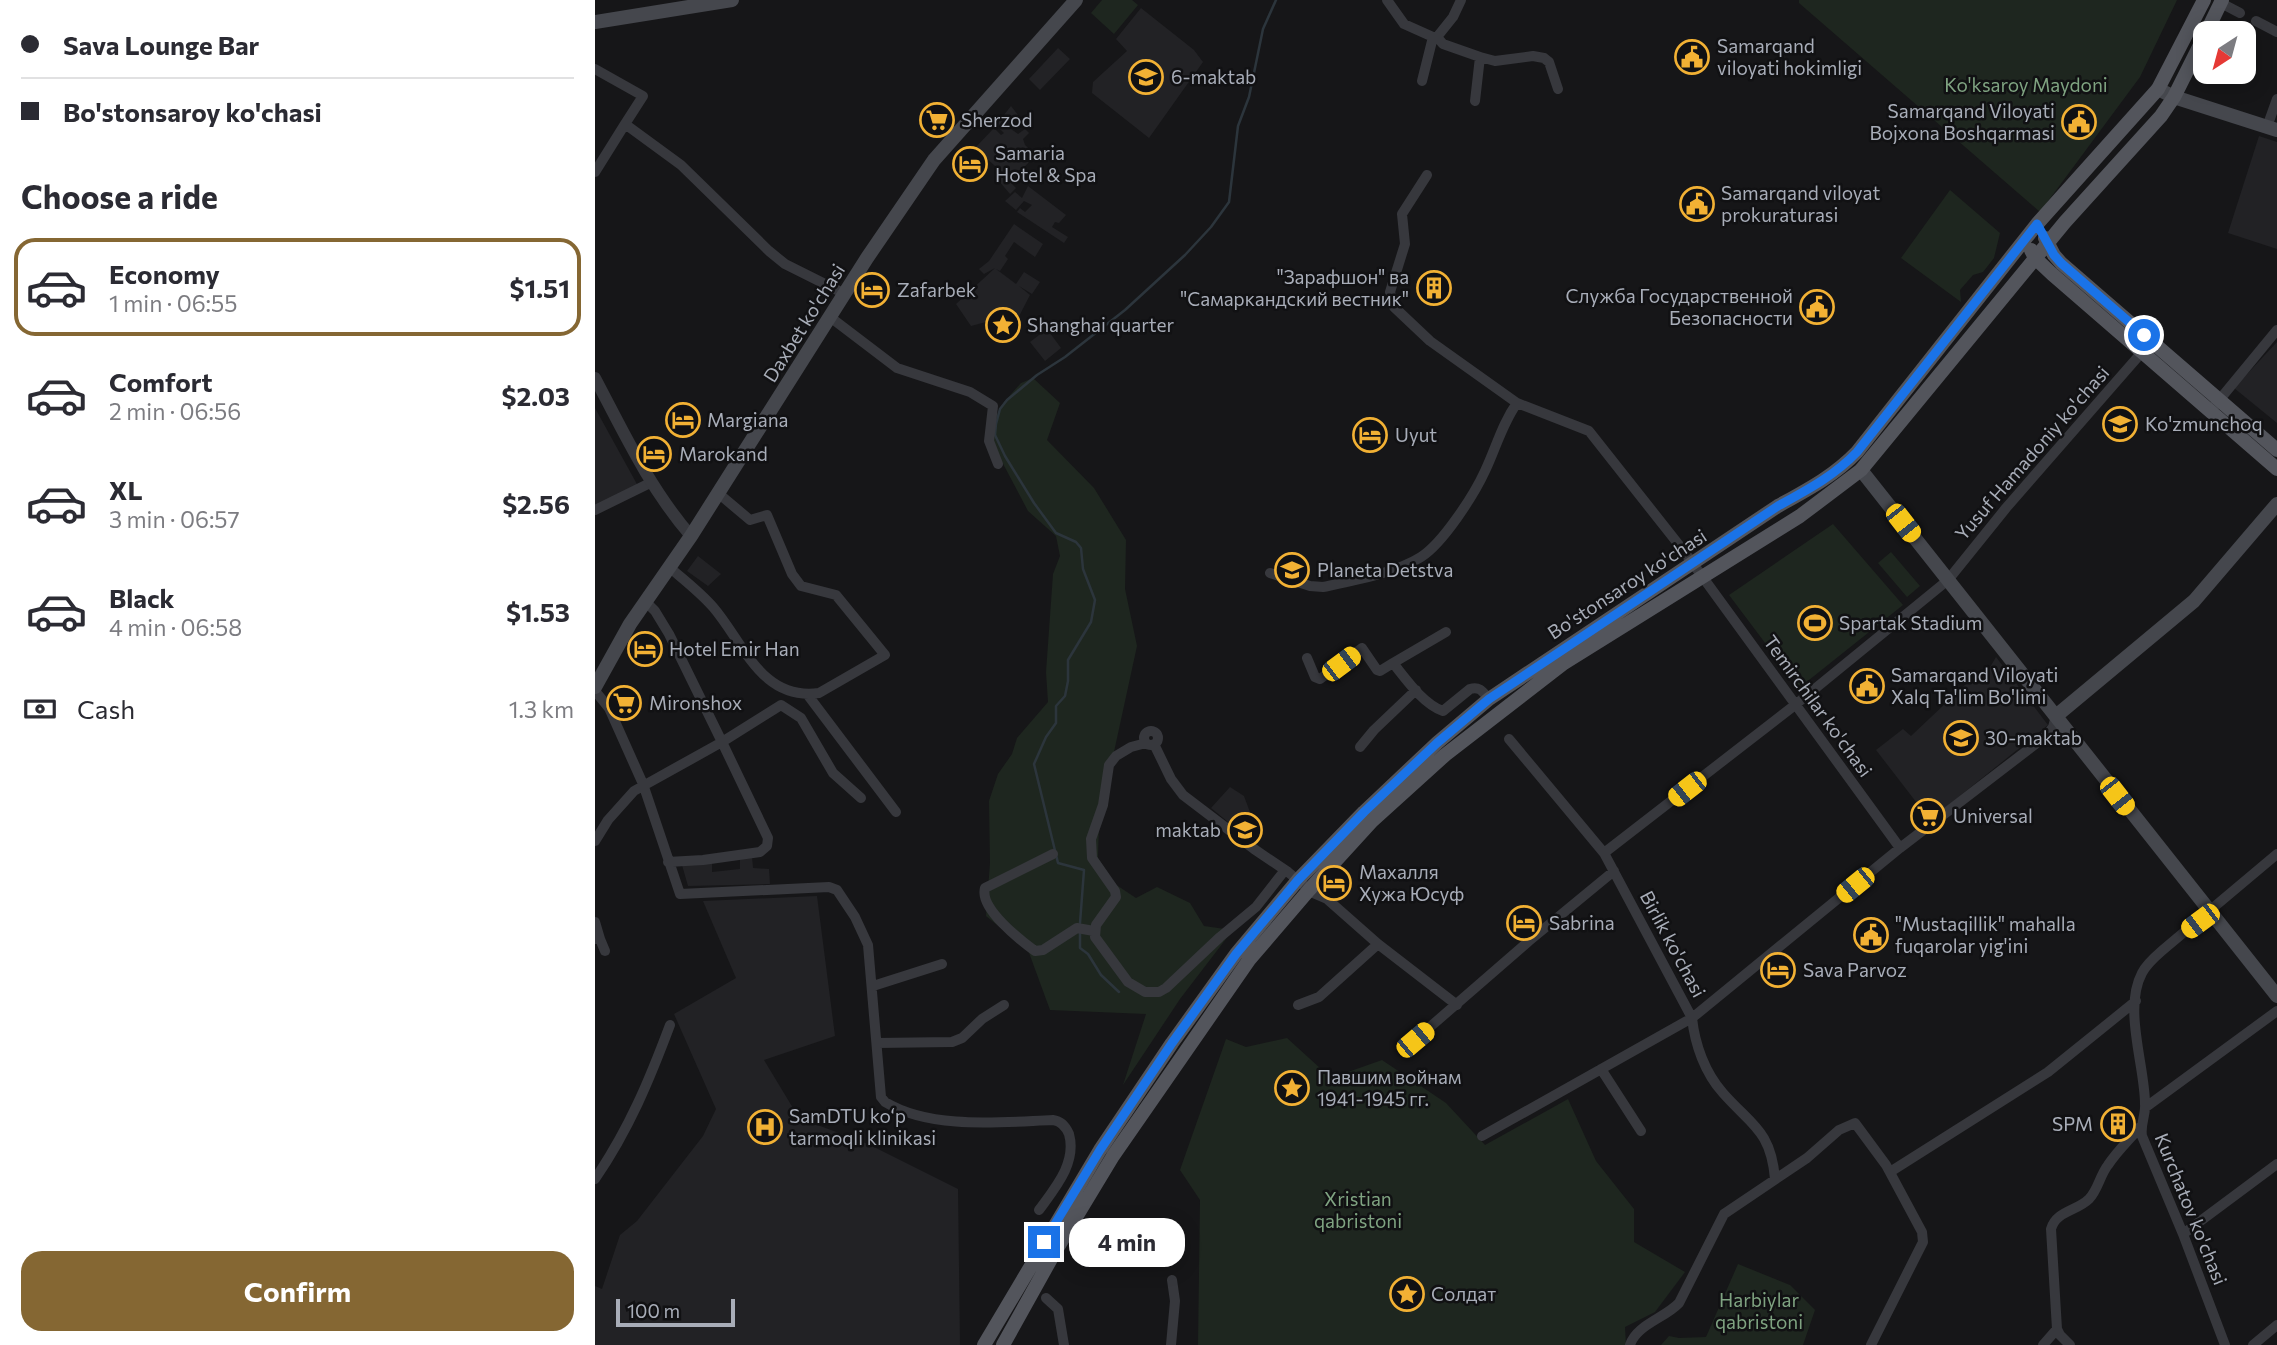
<!DOCTYPE html>
<meta charset="utf-8">
<style>
:root{--surface:#fff;--page:#f2f2f3;--text:#2b2b33;--muted:#7c7c81;--line:#e1e1e2;--accent:#856733}
body{margin:0;font-family:Commissioner,sans-serif;background:var(--page);color:var(--text);height:100vh;display:flex;flex-direction:column;font-size:26px;white-space:nowrap}
*{box-sizing:border-box;margin:0}
p{font-size:23px;color:var(--muted)}
.icon{flex:none;width:38px;height:38px;fill:none;stroke:currentColor;stroke-width:2;stroke-linecap:round;stroke-linejoin:round}
.map{position:relative;flex:1;overflow:hidden}
.panel{display:flex;flex-direction:column;background:var(--surface);width:595px}
.panel>*{flex:none}
.guide{display:grid;align-content:center;height:154px;padding:0 21px;background:var(--surface)}
.needle{width:46px;rotate:216deg}
.fabs{position:absolute;left:1598px;top:21px;display:grid;gap:14px}
.fabs a{display:grid;place-items:center;width:63px;height:63px;border-radius:14px;background:var(--surface);box-shadow:0 4px 18px #0003;font-size:35px}
.scale{position:absolute;left:21px;bottom:18px;width:119px;box-sizing:border-box;padding-left:7px;border:4px solid #a8adb8;border-top:0;font-size:19px;line-height:24px;white-space:nowrap;color:#a8adb8;-webkit-text-stroke:5px #111113;paint-order:stroke}
.end{position:absolute;width:32px;height:32px;margin:-16px;border:9px solid #1a73e8;background:#fff;box-shadow:0 0 0 4px #fff}
.from{border-radius:50%}
.bubble{position:absolute;height:49px;border-radius:21px;background:var(--surface);box-shadow:0 4px 18px #0003;font-size:23px;font-weight:700;line-height:49px;text-align:center}
.car{position:absolute;width:21px;height:42px;margin:-21px -10px;border-radius:9px;box-shadow:0 0 5px 2px #0007;background:linear-gradient(#f5c518 24%,#345 0 40%,#f5c518 0 76%,#345 0 86%,#f5c518 0)}
.guide b{display:flex;align-items:center;gap:24px;height:66px;font-size:26px}
.guide b+b{border-top:2px solid var(--line)}
.guide i{width:18px;height:18px;background:var(--text)}
ul{padding:0;list-style:none}
li{display:flex;align-items:center;gap:21px;height:98px;margin:0 14px 10px;padding:0 7px;border:4px solid transparent;border-radius:21px}
li div{flex:1}
li b{display:block;font-size:26px}
li em{font-style:normal;font-weight:700}
li.current{border-color:var(--accent)}
li>.icon{width:63px;height:63px;stroke-width:1.5}
h2{padding:0 21px;font-size:32px;line-height:84px}
.pay{display:flex;align-items:center;gap:18px;height:77px;padding:0 21px;font-size:26px}
.pay p{margin-inline-start:auto}
.cta{display:flex;gap:14px;margin-top:auto;padding:14px 21px}
.cta a{flex:1;height:80px;border-radius:21px;background:var(--accent);color:#fff;font-size:28px;font-weight:700;line-height:80px;text-align:center}
main{display:flex;flex:1;min-height:0}
.map>svg:first-child{display:block}
.built{fill:#222225}
.green{fill:#1e261f}
.lines{fill:none;stroke-linecap:round;stroke-linejoin:round}
.stream{stroke:#2c353c;stroke-width:2.5}
.minor{stroke:#37383d;stroke-width:10}
.tertiary{stroke:#37383d;stroke-width:12}
.secondary{stroke:#45474d;stroke-width:14}
.primary{stroke:#53555c;stroke-width:14}
.route{stroke:#1a73e8;stroke-width:9}
.labels{text-anchor:middle;stroke-width:5;stroke-linejoin:round;paint-order:stroke}
.poi-label{font-size:19px;fill:#a8adb8;stroke:#111113;text-anchor:start}
.park-label{font-size:19px;fill:#7fa381;stroke:#111113}
.street-label{font-size:19px;fill:#a8adb8;stroke:#111113}
</style>
<main>
<section class="panel">
<div class="guide">
<b><i class="from"></i>Sava Lounge Bar</b>
<b><i></i>Bo'stonsaroy ko'chasi</b>
</div>
<h2>Choose a ride</h2>
<ul>
<li class="current"><svg class="icon" aria-label="car" viewBox="0 0 24 24"><path d="M5 17H2v-5l4-1 3-4h7l3 4 3 1v5h-3M9 17h6M6 11h13"/><circle cx="7" cy="17" r="2"/><circle cx="17" cy="17" r="2"/></svg><div><b>Economy</b><p>1 min · 06:55</p></div><em>$1.51</em></li>
<li><svg class="icon" aria-label="car" viewBox="0 0 24 24"><path d="M5 17H2v-5l4-1 3-4h7l3 4 3 1v5h-3M9 17h6M6 11h13"/><circle cx="7" cy="17" r="2"/><circle cx="17" cy="17" r="2"/></svg><div><b>Comfort</b><p>2 min · 06:56</p></div><em>$2.03</em></li>
<li><svg class="icon" aria-label="car" viewBox="0 0 24 24"><path d="M5 17H2v-5l4-1 3-4h7l3 4 3 1v5h-3M9 17h6M6 11h13"/><circle cx="7" cy="17" r="2"/><circle cx="17" cy="17" r="2"/></svg><div><b>XL</b><p>3 min · 06:57</p></div><em>$2.56</em></li>
<li><svg class="icon" aria-label="car" viewBox="0 0 24 24"><path d="M5 17H2v-5l4-1 3-4h7l3 4 3 1v5h-3M9 17h6M6 11h13"/><circle cx="7" cy="17" r="2"/><circle cx="17" cy="17" r="2"/></svg><div><b>Black</b><p>4 min · 06:58</p></div><em>$1.53</em></li>
</ul>
<div class="pay"><svg class="icon" aria-label="cash" viewBox="0 0 24 24"><path d="M3 7h18v10H3z"/><circle cx="12" cy="12" r="2"/></svg>Cash<p>1.3 km</p></div>
<div class="cta"><a>Confirm</a></div>
</section>
<div class="map">
<svg width="1682" height="1345" viewBox="0 0 1682 1345">
<rect width="100%" height="100%" fill="#161618"/>
<!-- built -->
<path class="built" d="M546 8 599 50 608 62 554 138 497 93 498 82 532 51 521 39Z
M463 48 475 59 445 90 434 79Z
M416 106 423 115 417 121 419 124 416 129 423 134 430 129 434 133 428 139 430 145 438 152 432 159 435 161 415 182 421 188 415 194 404 181 409 174 380 148 399 128 406 135 409 133 401 125Z
M1664 136 1682 142V249L1633 233Z
M433 186 471 215 464 223 460 222 457 227 473 237 469 243 422 212 425 208 430 212 437 205 429 201 421 210 410 201 420 192 427 198Z
M419 224 448 244 440 257 419 242 410 256 413 259 405 271 401 269 421 284 429 272 445 282 437 294 424 286 435 295 417 330 407 335 391 322 376 326 361 304 400 268 389 274 384 269 394 261Z
M452 329 466 348 450 361 435 342Z
M1682 342V423L1639 388Z
M0 408 43 486 0 506Z
M103 556 126 574 113 586 92 571Z
M1401 657 1453 725 1335 820 1281 750 1308 729 1316 736 1371 684 1391 674Z
M635 787 649 796 656 815 660 844 616 808Z
M157 857 158 868 174 869 175 884 93 886 87 865 117 863V872L145 869V859Z
M222 896 240 1036 169 1060 204 1118 273 1144 363 1189 365 1345H0V1286L7 1289 25 1235 42 1221 108 1136 121 1109 79 1014 141 978 108 901Z"/>
<!-- green -->
<path class="green" d="M507 0H537L543 5 519 34 496 13Z
M1204 0H1582L1545 77 1445 212 1204 3Z
M1355 190 1405 233 1399 258 1388 272 1378 275 1365 290 1366 302 1306 258Z
M438 378 465 403 452 440 499 488 531 540 530 589 542 646 504 821 503 858 520 884 541 898 562 887 595 903 609 926 630 929 634 935 585 999 528 1085 551 1014 455 1010 433 950 391 916 395 863 394 801 403 774 417 754 422 738 453 702 451 672 458 574 465 556 461 536 433 511 396 441 399 420 409 402 426 383Z
M1238 524 1308 605 1204 688 1134 595Z
M1296 552 1325 586 1312 597 1283 563Z
M692 1038 736 1078 787 1060 851 1103 890 1145 973 1099 1001 1161 1039 1209V1242L1090 1272 1060 1312 1030 1327 1031 1345H603L605 1200 585 1170 631 1039 651 1047Z
M1143 1264 1195 1285 1220 1310 1208 1345H1066L1074 1336 1084 1338 1111 1337Z"/>
<g class="lines">
<!-- stream -->
<path class="stream" d="M485 923 489 870 463 863 439 764 451 737 461 723V706L470 696 473 681V660L496 622 500 600 488 569 486 548 481 542 461 533 439 503 410 456 400 435 401 424 405 409 412 400 442 375 470 357 530 310 590 255 616 227 634 202 643 126 654 97 668 29 681 0
M485 931V948L493 954 506 975 524 992"/>
<!-- minor -->
<path class="minor" d="M792 0 809 24 838 37H842L858 17 866 0
M1626 3 1645 13
M1661 21 1682 32
M842 37 848 44 885 57 880 101
M885 57 900 61 938 56 949 58 954 62 963 89
M0 69 48 96 30 124
M827 81 838 37
M1672 127 1682 99
M0 172 30 124 86 165 174 251 190 264 250 294
M832 175 807 214 810 244 795 292 799 307 835 341 922 403 994 431 1088 550 1305 848
M235 317 302 368 375 392 398 406 394 441 403 464
M1616 410 1682 330
M0 510 55 483
M74 567C88 579 105 592 118 607 149 643 166 701 224 693L290 655 241 595 206 586 197 574 172 515 155 520 123 493
M675 573 715 586 728 587C757 581 801 573 826 557 848 543 879 495 890 471 901 448 907 424 922 403
M712 658 720 677 725 679 767 648 782 670 785 671 798 663C811 679 828 704 848 711L875 689C885 686 888 692 894 699
M798 663 851 632
M0 691 14 708 48 784 85 894 234 887 242 890 260 917 273 945 286 1097 290 1102C336 1130 407 1122 458 1120 466 1121 471 1127 474 1134 482 1163 460 1188 444 1210
M212 694 301 812
M549 738a7 7 0 1 1 14 0a7 7 0 1 1-14 0Z
M914 739 1009 853 1097 1018C1100 1045 1110 1073 1128 1093 1156 1125 1176 1130 1180 1179
M551 743 536 747 521 756 514 765 508 805 496 839 497 858 520 891 521 897 501 925 500 937 533 982 550 992H564L571 988 625 937 661 907 690 870
M559 744 576 779 588 795 659 849 693 872 718 893 732 899 783 944 862 1005
M765 747 779 730 821 690
M0 841 13 820 39 791 127 742 74 634 60 611 50 601
M1009 853 1200 705 1353 580 1411 508 1548 351
M458 854 390 888C384 908 425 940 440 951L448 950 482 928 499 931
M73 862 108 860 165 852 172 846 173 838 127 742 186 705 206 718 238 773 266 798
M0 922 5 939H0
M5 939 10 951
M278 986 347 964
M703 1005 724 997 783 944
M820 1040 934 941 1019 871
M282 1043 357 1042 367 1038 387 1019 409 1005
M1006 1069 1046 1131
M1551 1107 1682 1011
M887 1136 1097 1018 1305 848 1451 736 1458 727 1461 716
M1295 1172 1453 1072 1541 1001
M0 1179C34 1129 54 1081 75 1025
M1588 1234 1682 1164
M451 1298 463 1309 469 1345
M576 1345 580 1301 577 1280
M1035 1345C1041 1325 1070 1318 1084 1303L1129 1214 1212 1158 1244 1130 1260 1123 1291 1165 1327 1232 1328 1242 1276 1345
M1448 1345 1462 1329
M1475 1345 1465 1335 1462 1329 1456 1229C1461 1211 1482 1211 1494 1199 1503 1190 1505 1175 1513 1165 1522 1151 1535 1139 1545 1127
M1630 1345 1588 1234 1547 1136C1545 1124 1551 1115 1550 1104 1550 1066 1528 1009 1547 973 1552 963 1561 956 1569 949L1682 854
M1658 1345 1682 1325"/>
<!-- tertiary -->
<path class="tertiary" d="M0 378C29 433 55 489 96 536"/>
<!-- secondary -->
<path class="secondary" d="M0 22 137 0
M1563 89 1579 97 1682 130
M1266 470 1682 996
M0 687 35 624 96 536 272 258 339 160 481 0
M1461 716 1599 601 1682 504"/>
<!-- primary -->
<path class="primary" d="M1611 33 1627 0
M1450 238 1459 255 1466 263 1682 450
M1436 250 1440 258 1457 274 1682 469
M389 1345 505 1150 577 1043 641 954 703 880 769 812 842 743 894 699 1183 506C1212 490 1239 476 1262 452L1442 224 1563 89 1609 0
M408 1345 457 1257 518 1156 654 960 714 890 777 821 850 755 969 663 1205 516 1266 470 1470 222 1566 116 1579 97 1610 35"/>
</g>
<g class="lines">
<!-- route -->
<path class="route" d="M449 1242 505 1150 577 1043 641 954 703 880 769 812 842 743 894 699 1183 506C1212 490 1239 476 1262 452L1442 224 1459 255 1466 263 1549 335"/>
</g>
<!-- icons -->
<defs>
<g id="civic-ring" transform="scale(1.75)"><circle r="9.5" fill="#111113" stroke="#f2b134" stroke-width="1.5"/><path d="M-.6-6.5H3V-4.5H.6V-3L4-1V1h2V6H-6V1h2V-1L-.6-3ZM-1.2 2.5V6h2.4V2.5Z" fill="#f2b134"/></g>
<g id="school-ring" transform="scale(1.75)"><circle r="9.5" fill="#111113" stroke="#f2b134" stroke-width="1.5"/><path d="M0-5L7-2L0 1L-7-2ZM-4 1L0 2.5L4 1V4Q0 6-4 4Z" fill="#f2b134"/></g>
<g id="supermarket-ring" transform="scale(1.75)"><circle r="9.5" fill="#111113" stroke="#f2b134" stroke-width="1.5"/><path d="M-6-5.5h2.5l.6 2H6L4.5 2H-2.5L-4.4-4H-6ZM-1.5 3.2a1.3 1.3 0 1 0 .1 0ZM3 3.2a1.3 1.3 0 1 0 .1 0Z" fill="#f2b134"/></g>
<g id="hotel-ring" transform="scale(1.75)"><circle r="9.5" fill="#111113" stroke="#f2b134" stroke-width="1.5"/><path d="M-6-4.5h1.5V1H6V5H4.5V3h-9V5H-6ZM-4 0a1.8 1.8 0 1 1 3.6 0ZM.5 0V-2.5h3Q6-2.5 6 0Z" fill="#f2b134"/></g>
<g id="building-ring" transform="scale(1.75)"><circle r="9.5" fill="#111113" stroke="#f2b134" stroke-width="1.5"/><path d="M-4-6H4V6H1V3H-1V6H-4ZM-2.5-4.3h1.7v1.8h-1.7ZM.8-4.3h1.7v1.8H.8ZM-2.5-1h1.7V.8h-1.7ZM.8-1h1.7V.8H.8Z" fill="#f2b134"/></g>
<g id="sight-ring" transform="scale(1.75)"><circle r="9.5" fill="#111113" stroke="#f2b134" stroke-width="1.5"/><path d="M0-6L1.8-2.2L6-1.7L2.9 1.2L3.7 5.4L0 3.3L-3.7 5.4L-2.9 1.2L-6-1.7L-1.8-2.2Z" fill="#f2b134"/></g>
<g id="stadium-ring" transform="scale(1.75)"><circle r="9.5" fill="#111113" stroke="#f2b134" stroke-width="1.5"/><path d="M0-5a6.5 5 0 1 0 0 10a6.5 5 0 1 0 0-10ZM-3.5-1.8h7v3.6h-7Z" fill="#f2b134"/></g>
<g id="hospital-ring" transform="scale(1.75)"><circle r="9.5" fill="#111113" stroke="#f2b134" stroke-width="1.5"/><path d="M-5-5h3v3.5h4V-5h3V5h-3V1.5h-4V5h-3Z" fill="#f2b134"/></g>
</defs>
<g fill-rule="evenodd">
<use href="#civic-ring" x="1097" y="57"/>
<use href="#school-ring" x="551" y="77"/>
<use href="#supermarket-ring" x="342" y="120"/>
<use href="#civic-ring" x="1484" y="122"/>
<use href="#hotel-ring" x="375" y="164"/>
<use href="#civic-ring" x="1102" y="204"/>
<use href="#building-ring" x="839" y="288"/>
<use href="#hotel-ring" x="277" y="290"/>
<use href="#civic-ring" x="1222" y="307"/>
<use href="#sight-ring" x="408" y="325"/>
<use href="#hotel-ring" x="88" y="420"/>
<use href="#school-ring" x="1525" y="424"/>
<use href="#hotel-ring" x="775" y="435"/>
<use href="#hotel-ring" x="59" y="454"/>
<use href="#school-ring" x="697" y="570"/>
<use href="#stadium-ring" x="1220" y="623"/>
<use href="#hotel-ring" x="50" y="649"/>
<use href="#civic-ring" x="1272" y="686"/>
<use href="#supermarket-ring" x="29" y="703"/>
<use href="#school-ring" x="1366" y="738"/>
<use href="#supermarket-ring" x="1333" y="816"/>
<use href="#school-ring" x="650" y="830"/>
<use href="#hotel-ring" x="739" y="883"/>
<use href="#hotel-ring" x="929" y="923"/>
<use href="#civic-ring" x="1276" y="935"/>
<use href="#hotel-ring" x="1183" y="970"/>
<use href="#sight-ring" x="697" y="1088"/>
<use href="#building-ring" x="1523" y="1124"/>
<use href="#hospital-ring" x="170" y="1127"/>
<use href="#sight-ring" x="812" y="1294"/>
</g>
<g class="labels">
<!-- poi labels -->
<g class="poi-label">
<text x="1122" y="53">Samarqand<tspan x="1122" dy="22">viloyati hokimligi</tspan></text>
<text x="576" y="84">6-maktab</text>
<text x="1460" y="118" text-anchor="end">Samarqand Viloyati<tspan x="1460" dy="22">Bojxona Boshqarmasi</tspan></text>
<text x="366" y="127">Sherzod</text>
<text x="400" y="160">Samaria<tspan x="400" dy="22">Hotel &amp; Spa</tspan></text>
<text x="1126" y="200">Samarqand viloyat<tspan x="1126" dy="22">prokuraturasi</tspan></text>
<text x="814" y="284" text-anchor="end">"Зарафшон" ва<tspan x="814" dy="22">"Самаркандский вестник"</tspan></text>
<text x="302" y="297">Zafarbek</text>
<text x="1198" y="303" text-anchor="end">Служба Государственной<tspan x="1198" dy="22">Безопасности</tspan></text>
<text x="432" y="332">Shanghai quarter</text>
<text x="112" y="427">Margiana</text>
<text x="1550" y="431">Ko'zmunchoq</text>
<text x="800" y="442">Uyut</text>
<text x="84" y="461">Marokand</text>
<text x="722" y="577">Planeta Detstva</text>
<text x="1244" y="630">Spartak Stadium</text>
<text x="74" y="656">Hotel Emir Han</text>
<text x="1296" y="682">Samarqand Viloyati<tspan x="1296" dy="22">Xalq Ta'lim Bo'limi</tspan></text>
<text x="54" y="710">Mironshox</text>
<text x="1390" y="745">30-maktab</text>
<text x="1358" y="823">Universal</text>
<text x="626" y="837" text-anchor="end">maktab</text>
<text x="764" y="879">Махалля<tspan x="764" dy="22">Хужа Юсуф</tspan></text>
<text x="954" y="930">Sabrina</text>
<text x="1300" y="931">"Mustaqillik" mahalla<tspan x="1300" dy="22">fuqarolar yig'ini</tspan></text>
<text x="1208" y="977">Sava Parvoz</text>
<text x="722" y="1084">Павшим войнам<tspan x="722" dy="22">1941-1945 гг.</tspan></text>
<text x="194" y="1123">SamDTU ko‘p<tspan x="194" dy="22">tarmoqli klinikasi</tspan></text>
<text x="1498" y="1131" text-anchor="end">SPM</text>
<text x="836" y="1301">Солдат</text>
</g>
<!-- park labels -->
<g class="park-label">
<text x="1431" y="92">Ko'ksaroy Maydoni</text>
<text x="763" y="1206">Xristian<tspan x="763" dy="22">qabristoni</tspan></text>
<text x="1164" y="1307">Harbiylar<tspan x="1164" dy="22">qabristoni</tspan></text>
</g>
<!-- street labels -->
<g class="street-label">
<text transform="translate(209 323) rotate(-58)" y="7">Daxbet ko'chasi</text>
<text transform="translate(1437 453) rotate(-49)" y="7">Yusuf Hamadoniy ko'chasi</text>
<text transform="translate(1032 584) rotate(-33)" y="7">Bo'stonsaroy ko'chasi</text>
<text transform="translate(1223 706) rotate(54)" y="7">Temirchilar ko'chasi</text>
<text transform="translate(1078 944) rotate(62)" y="7">Birlik ko'chasi</text>
<text transform="translate(1596 1209) rotate(68)" y="7">Kurchatov ko'chasi</text>
</g>
</g>
</svg>
<div class="fabs">
<a><svg class="needle" viewBox="-14 -14 28 28"><path d="M0-13l5 13h-10z" fill="#e53935"/><path d="M0 13l5-13h-10z" fill="#7c7c81"/></svg></a>
</div>
<div class="scale">100 m</div>
<i class="end from" style="left:1549px;top:335px"></i>
<i class="end" style="left:449px;top:1242px"></i>
<div class="bubble" style="left:474px;top:1218px;width:116px">4 min</div>
<i class="car" style="left:1308px;top:523px;rotate:142deg"></i>
<i class="car" style="left:746px;top:664px;rotate:53deg"></i>
<i class="car" style="left:1092px;top:789px;rotate:232deg"></i>
<i class="car" style="left:1522px;top:796px;rotate:142deg"></i>
<i class="car" style="left:1260px;top:885px;rotate:231deg"></i>
<i class="car" style="left:1605px;top:921px;rotate:233deg"></i>
<i class="car" style="left:820px;top:1040px;rotate:50deg"></i>
</div>
</main>
